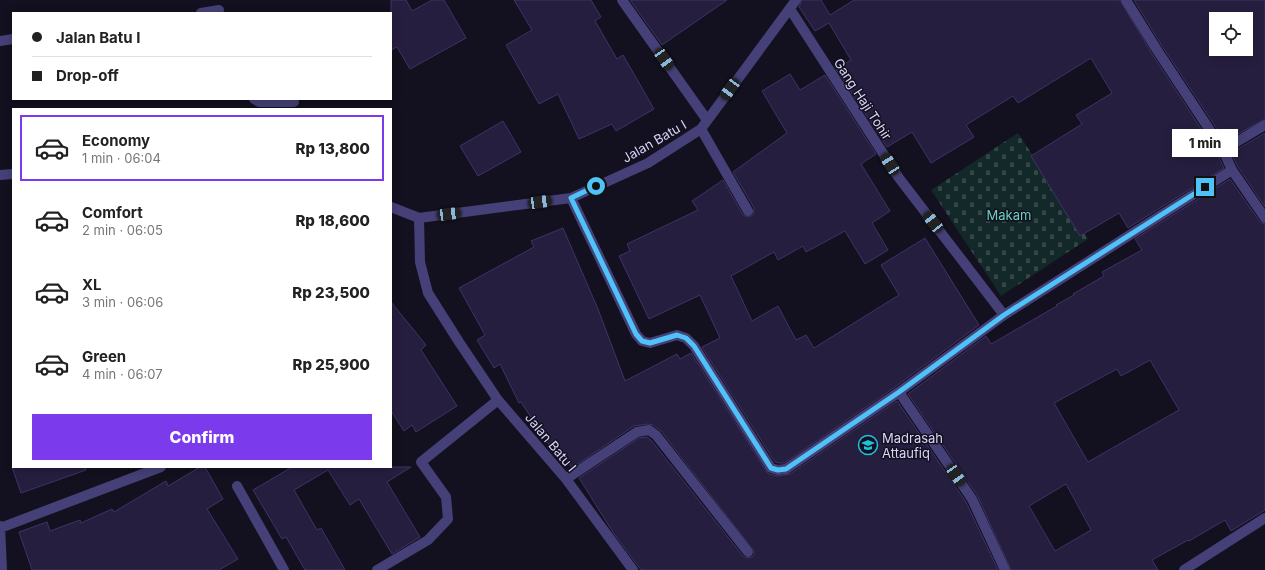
<!DOCTYPE html>
<meta charset="utf-8">
<style>
:root{--surface:#fff;--page:#f6f6f6;--text:#222;--muted:#767676;--line:#e0e0e0;--accent:#7c3aed}
body{margin:0;font-family:Inter,sans-serif;background:var(--page);color:var(--text);height:100vh;display:flex;flex-direction:column;font-size:15px;white-space:nowrap}
*{box-sizing:border-box;margin:0}
p{font-size:13px;color:var(--muted)}
.icon{flex:none;width:22px;height:22px;fill:none;stroke:currentColor;stroke-width:2;stroke-linecap:round;stroke-linejoin:round}
.map{position:relative;flex:1;overflow:hidden}
.drawer{position:absolute;left:12px;top:108px;width:380px;height:360px;display:flex;flex-direction:column;background:var(--surface);border-radius:0px;box-shadow:0 2px 10px #0003}
.drawer>*{flex:none}
.top-card{position:absolute;left:12px;top:12px;width:380px;height:88px;border-radius:0px;box-shadow:0 2px 10px #0003;display:grid;align-content:center;height:88px;padding:0 20px;background:var(--surface)}
.tools{position:absolute;left:1209px;top:12px;display:grid;gap:8px}
.tools a{display:grid;place-items:center;width:44px;height:44px;border-radius:0px;background:var(--surface);box-shadow:0 2px 10px #0003;font-size:20px}
.end{position:absolute;width:18px;height:18px;margin:-9px;border:5px solid #4fc3f7;background:#111;box-shadow:0 0 0 2px #111}
.from{border-radius:50%}
.bubble{position:absolute;height:28px;border-radius:0px;background:var(--surface);box-shadow:0 2px 10px #0003;font-size:13px;font-weight:800;line-height:28px;text-align:center}
.car{position:absolute;width:12px;height:24px;margin:-12px -6px;border-radius:5px;box-shadow:0 0 3px 1px #0007;background:linear-gradient(#222 24%,#8ab4d8 0 40%,#222 0 76%,#8ab4d8 0 86%,#222 0)}
.top-card b{display:flex;align-items:center;gap:14px;height:38px;font-size:15px}
.top-card b+b{border-top:1px solid var(--line)}
.top-card i{width:10px;height:10px;background:var(--text)}
ul{padding:7px 0 0;list-style:none}
li{display:flex;align-items:center;gap:12px;height:66px;margin:0 8px 6px;padding:0 12px;border:2px solid transparent;border-radius:0px}
li div{flex:1}
li b{display:block;font-size:15px}
li em{font-style:normal;font-weight:800}
li.selected{border-color:var(--accent)}
li>.icon{width:36px;height:36px;stroke-width:1.5}
.primary-button{display:flex;gap:8px;margin-top:auto;padding:8px 20px}
.primary-button a{flex:1;height:46px;border-radius:0px;background:var(--accent);color:#fff;font-size:16px;font-weight:800;line-height:46px;text-align:center}
.map>svg:first-child{display:block}
.cemetery{fill:url(#cemetery-stones)}
.building{fill:#261e3e;stroke:#3f3367;fill-rule:evenodd}
.lines{fill:none;stroke-linecap:round;stroke-linejoin:round}
.service{stroke:#454178;stroke-width:10}
.minor{stroke:#454178;stroke-width:10}
.route{stroke:#4fc3f7;stroke-width:5}
.labels{text-anchor:middle;stroke-width:3;stroke-linejoin:round;paint-order:stroke}
.street-label{font-size:13px;fill:#d9d4f9;stroke:#13101f}
.park-label{font-size:13px;fill:#69d0ba;stroke:#13101f}
.poi-label{font-size:13px;fill:#d9d4f9;stroke:#13101f;text-anchor:start}
</style>
<div class="map">
<svg width="1265" height="570" viewBox="0 0 1265 570">
<defs>
<pattern id="cemetery-stones" width="16" height="16" patternUnits="userSpaceOnUse"><rect width="16" height="16" fill="#132828"/><path d="M2 7V4a2 2 0 0 1 4 0v3zM10 15v-3a2 2 0 0 1 4 0v3z" fill="#354648"/></pattern>
</defs>
<rect width="100%" height="100%" fill="#13101f"/>
<!-- cemetery -->
<path class="cemetery" d="M1018 133 1088 239 1001 296 931 190Z"/>
<!-- building -->
<path class="building" d="M391 0H406L412 11 432 0H444L466 38 410 69 397 47 391 50Z
M514 0H591L601 17 595 21 617 59 623 55 654 109 616 131 612 124 579 139 558 94 539 104 506 45 532 30Z
M630 0H727L662 45Z
M802 0H821L830 15 854 0H1120L1152 54 1217 153 1224 168 1128 228 1119 213 1080 236 1031 156 1082 124 1076 115 1112 93 1091 58 1018 103 1013 96 966 125 974 137 931 163 912 132 887 147 836 69 851 60 829 23 815 31 799 7Z
M1134 0H1265V119L1225 141 1162 46ZM1216 19H1246V49H1216Z
M790 74 800 90 825 75 876 154 861 164 890 211 872 223 888 250 865 264 845 231 806 252 803 246 778 260 774 252 731 276 752 321 778 306 796 340 806 335 814 348 899 295 881 265 925 238 979 325 895 387 784 463H779L775 462 702 347 720 338 700 295 649 319 619 256 630 251 627 244 698 210 692 201 723 180 743 215 748 217 753 215 754 208 733 172 787 133 762 91Z
M503 121 521 152 478 176 460 146Z
M1265 133V207L1238 167 1231 153Z
M1230 179 1260 222 1265 224V510L1231 531 1225 520 1189 541 1188 540 1152 560 1158 570H1011L977 495 908 394 986 336 991 344 1057 306 1056 305 1074 295 1073 294 1104 276 1102 272 1142 250 1135 239ZM1150 360 1179 410 1088 462 1054 403 1117 369 1121 376ZM1066 484 1091 530 1055 551 1029 506Z
M563 228 598 309 625 381 677 354 680 359 691 353 766 471 769 474 778 476 790 474 897 401 966 502 998 570H641L614 534 579 478 639 438 647 437 651 440 743 556 746 558 752 557 754 554V551L661 431 653 425 648 424 634 426 572 468 565 457 559 460 521 402 519 403 500 364 494 368 477 340 485 335 459 288 534 247 531 241Z
M391 302 426 345 421 350 457 406 416 432 412 425 404 431 391 411Z
M12 467H85L86 470 21 493Z
M200 467H205L223 499 207 509 238 559 219 570H32L19 532 47 522 50 531 80 520 81 523 112 509 114 512 166 481 168 486Z
M292 467H411L387 482 420 537 392 554 359 499 350 505 328 470 294 490 317 530 321 528 345 570H305L286 537 282 539 253 490Z"/>
<g class="lines">
<!-- service -->
<path class="service" d="M701 129 748 211"/>
<!-- minor -->
<path class="minor" d="M622 0 707 120
M1126 0 1157 50 1223 150 1232 170 1265 218
M790 9 899 178 1004 315
M201 13 219 10
M0 41 13 39
M254 99 259 102H294
M1223 150 1265 125
M0 175 13 174
M571 198 636 334 642 341 650 343 677 335 686 338 694 346 771 468 778 470 786 469 899 392 1004 315 1232 170
M391 207 419 218 571 198 648 163 701 129 796 0
M419 218 420 262 428 293 459 342 498 400 566 479 633 570
M899 392 972 499 1005 570
M566 479 637 432 649 430 656 435 748 552
M237 486 284 570
M0 526 2 570
M0 528 161 467
M377 570 428 540 448 519 446 497 421 462 498 400
M1184 570 1265 518"/>
</g>
<g class="lines">
<!-- route -->
<path class="route" d="M596 186 571 198 636 334 642 341 650 343 677 335 686 338 694 346 771 468 778 470 786 469 899 392 1004 315 1205 187"/>
</g>
<!-- icons -->
<defs>
<g id="school-ring" transform="scale(1)"><circle r="9.5" fill="#13101f" stroke="#1dc3dc" stroke-width="1.5"/><path d="M0-5L7-2L0 1L-7-2ZM-4 1L0 2.5L4 1V4Q0 6-4 4Z" fill="#1dc3dc"/></g>
</defs>
<g fill-rule="evenodd">
<use href="#school-ring" x="868" y="445"/>
</g>
<g class="labels">
<!-- street labels -->
<g class="street-label">
<text transform="translate(863 99) rotate(57)" y="5">Gang Haji Tohir</text>
<text transform="translate(654 141) rotate(-30)" y="5">Jalan Batu I</text>
<text transform="translate(551 442) rotate(50)" y="5">Jalan Batu I</text>
</g>
<!-- park labels -->
<g class="park-label">
<text x="1009" y="220">Makam</text>
</g>
<!-- poi labels -->
<g class="poi-label">
<text x="882" y="443">Madrasah<tspan x="882" dy="15">Attaufiq</tspan></text>
</g>
</g>
</svg>
<div class="tools">
<a><svg class="icon" aria-label="locate" viewBox="0 0 24 24"><circle cx="12" cy="12" r="6"/><path d="M12 2v4M12 18v4M2 12h4M18 12h4"/></svg></a>
</div>
<i class="end from" style="left:596px;top:186px"></i>
<i class="end" style="left:1205px;top:187px"></i>
<div class="bubble" style="left:1172px;top:129px;width:66px">1 min</div>
<i class="car" style="left:664px;top:59px;rotate:145deg"></i>
<i class="car" style="left:730px;top:89px;rotate:216deg"></i>
<i class="car" style="left:890px;top:164px;rotate:327deg"></i>
<i class="car" style="left:540px;top:202px;rotate:82deg"></i>
<i class="car" style="left:449px;top:214px;rotate:83deg"></i>
<i class="car" style="left:933px;top:222px;rotate:322deg"></i>
<i class="car" style="left:956px;top:475px;rotate:146deg"></i>
<div class="top-card">
<b><i class="from"></i>Jalan Batu I</b>
<b><i></i>Drop-off</b>
</div>
<section class="drawer">
<ul>
<li class="selected"><svg class="icon" aria-label="car" viewBox="0 0 24 24"><path d="M5 17H2v-5l4-1 3-4h7l3 4 3 1v5h-3M9 17h6M6 11h13"/><circle cx="7" cy="17" r="2"/><circle cx="17" cy="17" r="2"/></svg><div><b>Economy</b><p>1 min · 06:04</p></div><em>Rp 13,800</em></li>
<li><svg class="icon" aria-label="car" viewBox="0 0 24 24"><path d="M5 17H2v-5l4-1 3-4h7l3 4 3 1v5h-3M9 17h6M6 11h13"/><circle cx="7" cy="17" r="2"/><circle cx="17" cy="17" r="2"/></svg><div><b>Comfort</b><p>2 min · 06:05</p></div><em>Rp 18,600</em></li>
<li><svg class="icon" aria-label="car" viewBox="0 0 24 24"><path d="M5 17H2v-5l4-1 3-4h7l3 4 3 1v5h-3M9 17h6M6 11h13"/><circle cx="7" cy="17" r="2"/><circle cx="17" cy="17" r="2"/></svg><div><b>XL</b><p>3 min · 06:06</p></div><em>Rp 23,500</em></li>
<li><svg class="icon" aria-label="car" viewBox="0 0 24 24"><path d="M5 17H2v-5l4-1 3-4h7l3 4 3 1v5h-3M9 17h6M6 11h13"/><circle cx="7" cy="17" r="2"/><circle cx="17" cy="17" r="2"/></svg><div><b>Green</b><p>4 min · 06:07</p></div><em>Rp 25,900</em></li>
</ul>
<div class="primary-button"><a>Confirm</a></div>
</section>
</div>
